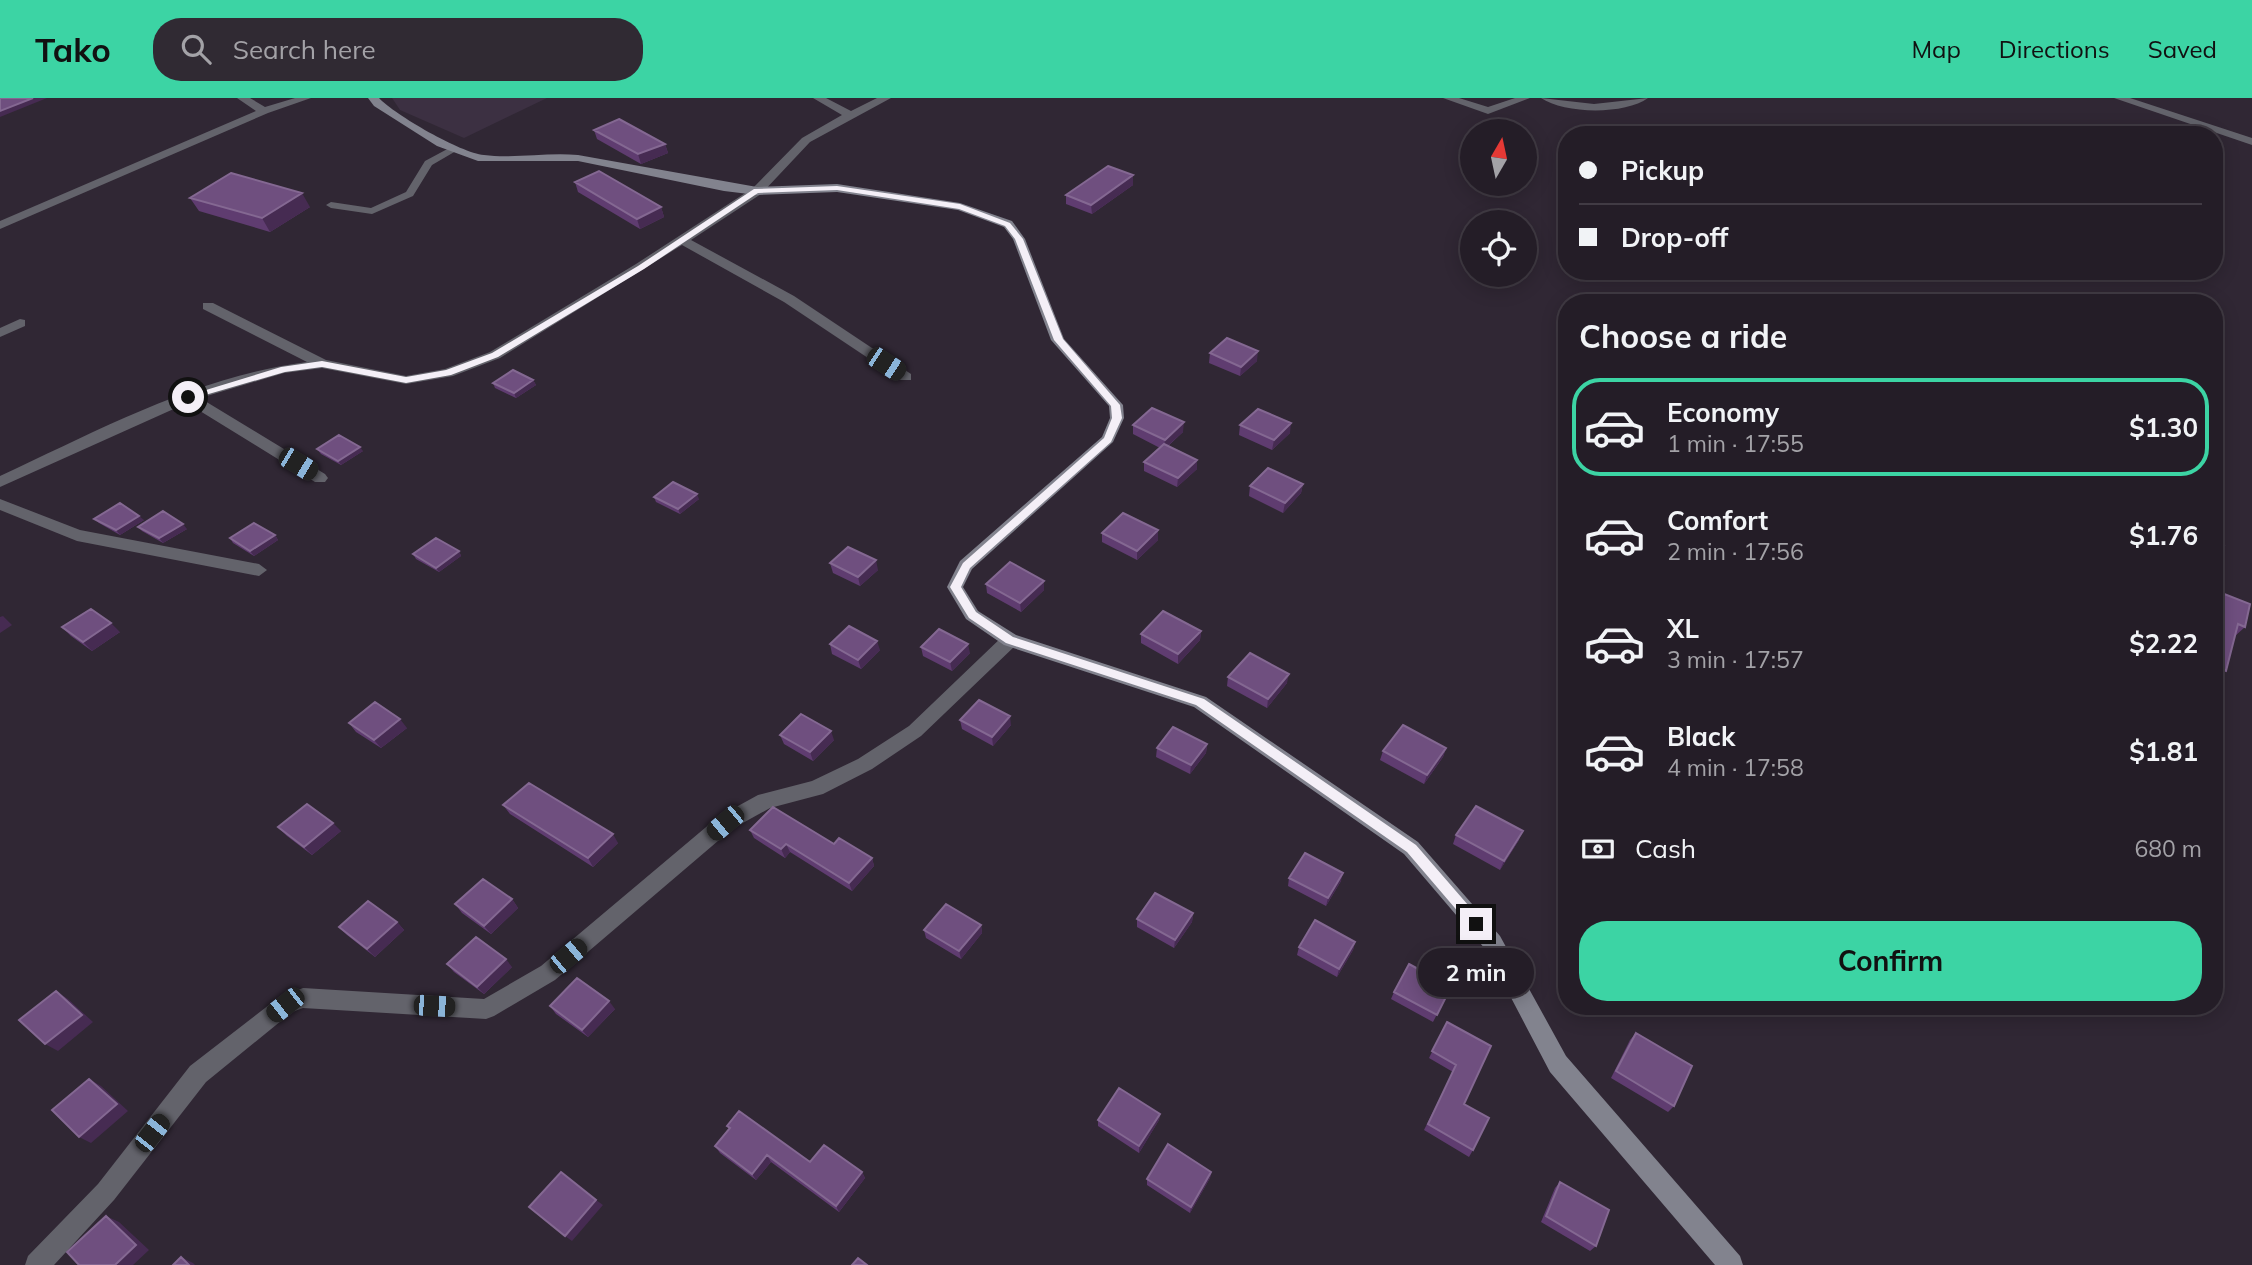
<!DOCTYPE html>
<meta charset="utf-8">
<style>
:root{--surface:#241d27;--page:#302a33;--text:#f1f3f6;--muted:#a3a2a7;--line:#413b44;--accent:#3cd4a4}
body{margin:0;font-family:Mulish,sans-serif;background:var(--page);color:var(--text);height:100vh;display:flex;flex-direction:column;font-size:26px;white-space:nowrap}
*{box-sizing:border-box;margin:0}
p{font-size:23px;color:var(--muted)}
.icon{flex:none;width:38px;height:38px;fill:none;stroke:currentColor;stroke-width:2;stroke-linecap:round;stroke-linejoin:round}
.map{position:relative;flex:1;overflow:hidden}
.sheet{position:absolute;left:1558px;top:196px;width:665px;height:721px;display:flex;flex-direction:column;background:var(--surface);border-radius:28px;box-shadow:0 4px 18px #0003,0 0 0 2px var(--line)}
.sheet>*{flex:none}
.top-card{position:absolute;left:1558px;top:28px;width:665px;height:154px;border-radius:28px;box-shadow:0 4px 18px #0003,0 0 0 2px var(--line);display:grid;align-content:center;height:154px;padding:0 21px;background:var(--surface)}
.needle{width:46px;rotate:9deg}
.tools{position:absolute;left:1460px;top:21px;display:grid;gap:14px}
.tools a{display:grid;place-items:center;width:77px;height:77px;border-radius:50%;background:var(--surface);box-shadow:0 4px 18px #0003,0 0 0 2px var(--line);font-size:35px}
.end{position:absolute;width:32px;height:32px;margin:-16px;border:9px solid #f4eff7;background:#111;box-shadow:0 0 0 4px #111}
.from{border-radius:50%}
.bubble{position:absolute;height:49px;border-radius:24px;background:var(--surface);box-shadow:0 4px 18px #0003,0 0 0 2px var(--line);font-size:23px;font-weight:700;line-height:49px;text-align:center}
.car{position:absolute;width:21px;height:42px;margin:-21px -10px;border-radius:9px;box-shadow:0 0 5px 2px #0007;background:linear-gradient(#222 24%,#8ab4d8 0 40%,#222 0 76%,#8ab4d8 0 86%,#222 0)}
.top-card b{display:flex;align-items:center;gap:24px;height:66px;font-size:26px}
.top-card b+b{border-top:2px solid var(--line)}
.top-card i{width:18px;height:18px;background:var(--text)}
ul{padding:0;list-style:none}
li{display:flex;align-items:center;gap:21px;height:98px;margin:0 14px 10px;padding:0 7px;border:4px solid transparent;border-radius:28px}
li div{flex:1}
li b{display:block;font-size:26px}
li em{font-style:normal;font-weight:700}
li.active{border-color:var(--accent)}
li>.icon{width:63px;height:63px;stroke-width:1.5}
h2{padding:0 21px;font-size:32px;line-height:84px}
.pay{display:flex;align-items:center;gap:18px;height:77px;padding:0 21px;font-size:26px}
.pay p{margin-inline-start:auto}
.button{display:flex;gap:14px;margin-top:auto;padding:14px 21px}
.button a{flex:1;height:80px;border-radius:28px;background:var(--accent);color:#111;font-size:28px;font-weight:700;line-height:80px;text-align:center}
header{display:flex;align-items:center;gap:42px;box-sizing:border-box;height:98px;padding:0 35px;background:var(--accent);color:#111}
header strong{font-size:33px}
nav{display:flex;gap:38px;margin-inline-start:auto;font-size:24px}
.search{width:490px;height:63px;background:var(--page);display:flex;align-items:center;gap:18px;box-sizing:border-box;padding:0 24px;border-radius:28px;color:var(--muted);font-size:26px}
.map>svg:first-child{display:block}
.built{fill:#3c3042}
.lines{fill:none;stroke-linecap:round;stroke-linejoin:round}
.lane{fill:#63636b;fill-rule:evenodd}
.street{fill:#63636b;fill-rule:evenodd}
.secondary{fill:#82838e;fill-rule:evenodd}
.wall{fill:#5f3c70}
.shaded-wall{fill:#462b52}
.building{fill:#6f4f7f;stroke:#846892;stroke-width:2}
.route{fill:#f4eff7}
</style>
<header>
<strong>Tako</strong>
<div class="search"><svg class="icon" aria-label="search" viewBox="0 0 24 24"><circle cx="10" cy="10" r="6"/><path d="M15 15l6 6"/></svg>Search here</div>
<nav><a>Map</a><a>Directions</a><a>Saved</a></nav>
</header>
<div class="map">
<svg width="2252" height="1167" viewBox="0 0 2252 1167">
<rect width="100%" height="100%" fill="#302734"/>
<!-- built -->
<path class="built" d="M392 0H547L464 40 400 12Z"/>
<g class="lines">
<!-- lane -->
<path class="lane" d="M453 48 458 51 456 53 432 67 413 98 372 116 331 110 326 107 331 104 371 110 406 94 425 63Z"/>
<!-- street -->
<path class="street" d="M237 0H250L265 9 295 0H311L268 15 0 131V123L256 13Z
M813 0H826L851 13 877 0H891L810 44 761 96 691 142 794 198 911 276V282H901L784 204 682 147 500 260 453 278 406 286 322 270 284 275 200 300 325 376 328 380 325 384H315L187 305 0 389V378C99 332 198 278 307 264L203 211V205H213L326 262 406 278 445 271 490 254 636 166 753 90 802 40 842 17Z
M1443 0H1459L1488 9 1515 0H1530L1488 16Z
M1541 0 1594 6 1648 0C1625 17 1564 16 1541 0Z
M2114 0H2130L2252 40V47Z
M20 221 25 222V228L0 239V230Z
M0 401 80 432 259 466 267 472 259 478 77 443 0 412Z
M1010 536 1016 537 1019 542 1016 547 921 638 872 671 823 696 770 710 732 731 555 882 494 918 486 921 303 910 292 914 206 984 114 1102 54 1167H25L28 1158 98 1086 190 968 278 900 303 890 484 901 541 868 718 719 758 697 812 683 858 661 909 628 1004 537Z"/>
<!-- secondary -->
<path class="secondary" d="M368 0H379C395 17 461 55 484 57 513 61 547 54 578 57L757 89 837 86 960 105 1012 123 1025 141 1064 241 1123 307 1124 320 1113 344 972 471 963 489 978 513 1016 537 1206 599 1418 744 1500 838 1566 958 1740 1158 1743 1167H1715L1550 974 1486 852 1404 756 1194 609 1004 547 966 521 947 489 960 463 1102 339 1110 320 1109 308 1051 242 1013 141 1004 129 958 112 837 94 757 97 724 93 578 63H478L437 48 374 8Z"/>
</g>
<!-- wall -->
<path class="wall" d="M594 32 665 46 668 55 641 66 597 41Z
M1133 77V87L1092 116 1066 106V97Z
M575 84 661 109 664 119 640 131 578 94Z
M190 100 310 109 270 134 199 113Z
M1210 255 1257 263 1240 278 1209 265Z
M533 282 536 287 516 300 495 290 493 285Z
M1133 327 1183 334 1168 348 1197 371 1177 389 1144 373V364L1160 350 1133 336Z
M1240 327 1290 335 1272 352 1239 337Z
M317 351 363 353 341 367 321 356Z
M1303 386 1301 395 1283 415 1249 398 1250 388Z
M654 399 699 401 680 416 656 404Z
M94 421 144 422 120 437 99 425Z
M138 429 187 431 163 445 142 433Z
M1158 432V442L1137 462 1102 444V435Z
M275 437 278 442 254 458 233 445 230 440Z
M459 453 461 458 439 474 416 461 413 456Z
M830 465 878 472 860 488 833 475Z
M986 486 1044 492 1021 514 987 495Z
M2214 492 2245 529 2235 538 2226 573 2216 583 2214 581Z
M62 529 120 534 92 553 71 538Z
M1201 533 1200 542 1178 566 1141 545V536Z
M830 546 880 552 861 571 832 556Z
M921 549 970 555 952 573 923 558Z
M1228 579 1287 585 1267 610 1227 588Z
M960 622 1011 627 993 648 962 631Z
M349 625 407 630 381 650 356 634Z
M780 637 834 642 813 663 784 646Z
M1207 646 1206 655 1190 676 1156 659 1157 650Z
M1446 650 1443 659 1424 686 1380 662 1383 653Z
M503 707 618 745 593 769 510 716Z
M278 729 341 733 312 757 287 738Z
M750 732 834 746 872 760 874 768 852 793 790 754 785 760 754 740Z
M1456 737 1519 742 1500 772 1453 746Z
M1289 780 1341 783 1326 808 1288 788Z
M512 801 518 810 491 836 462 815 455 806Z
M1193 815 1192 824 1174 850 1137 829V821Z
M397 824 404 832 375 859 347 837 339 829Z
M981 827 982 835 961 861 926 840 924 832Z
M1355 844 1353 852 1337 879 1297 857 1299 849Z
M447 866 512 869 484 896 454 874Z
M1451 889 1433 924 1391 901 1394 894Z
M550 908 615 911 588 939 556 916Z
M1447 924 1473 1052 1469 1059 1424 1032 1453 974 1429 960Z
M1636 935 1674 1008 1668 1014 1611 980 1630 942Z
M1160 1016 1159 1022 1139 1055 1098 1028V1022Z
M727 1028 810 1064 862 1074 865 1080 839 1114 771 1064 756 1082 720 1055 715 1048 730 1031Z
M1211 1074 1210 1080 1190 1115 1147 1087V1081Z
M1560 1084 1596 1148 1590 1153 1541 1124 1555 1090Z"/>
<!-- shaded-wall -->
<path class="shaded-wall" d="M33 0H47L0 19V13Z
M665 46 668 55 641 66 638 56Z
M1133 77V87L1092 116 1091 107Z
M302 95 310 109 270 134 262 120Z
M661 109 664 119 640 131 637 121Z
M1258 253 1257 263 1240 278 1241 269Z
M533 282 536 287 516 300 514 295Z
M1184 324 1183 334 1164 351 1165 342Z
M1291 325 1290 335 1272 352 1274 342Z
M360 349 363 353 341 367 338 363Z
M1197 362V371L1177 389 1178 380Z
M1303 386 1301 395 1283 415 1285 405Z
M697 396 699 401 680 416 678 411Z
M139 418 144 422 120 437 116 432Z
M183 426 187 431 163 445 159 440Z
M1158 432V442L1137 462V453Z
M275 437 278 442 254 458 250 453Z
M459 453 461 458 439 474 436 470Z
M876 462 878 472 860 488 858 479Z
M1044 483V492L1021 514 1020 505Z
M3 518 12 527 0 535V519Z
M111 525 120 534 92 553 83 544Z
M1201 533 1200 542 1178 566V556Z
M877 543 880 552 861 571 858 562Z
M968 546 970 555 952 573 950 564Z
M1289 576 1287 585 1267 610 1268 601Z
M1010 618 1011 627 993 648 992 639Z
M400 621 407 630 381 650 374 642Z
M831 633 834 642 813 663 810 654Z
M1207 646 1206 655 1190 676 1191 667Z
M1446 650 1443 659 1424 686 1427 677Z
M333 725 341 733 312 757 304 749Z
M1523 733 1519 742 1500 772 1504 763Z
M613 736 618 745 593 769 588 760Z
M786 746 790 754 785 760 781 751Z
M872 760 874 768 852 793 849 785Z
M1343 775 1341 783 1326 808 1328 800Z
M512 801 518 810 491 836 484 828Z
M1193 815 1192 824 1174 850 1175 842Z
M397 824 404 832 375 859 367 851Z
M981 827 982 835 961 861 959 853Z
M1355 844 1353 852 1337 879 1339 871Z
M506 861 512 869 484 896 477 889Z
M56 893 68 901 93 924 58 953 45 946Z
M609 903 615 911 588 939 582 932Z
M89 981 101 988 128 1013 91 1045 79 1039Z
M1160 1016 1159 1022 1139 1055V1048Z
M767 1057 771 1064 756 1082 752 1076Z
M862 1074 865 1080 839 1114 836 1108Z
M1211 1074 1210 1080 1190 1115 1191 1109Z
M596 1102 603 1107 572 1143 565 1138Z
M106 1118 119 1124 149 1152 133 1167H115Z
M181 1159 193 1165 195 1167H189Z"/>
<!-- building -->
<path class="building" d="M0 0H33L0 13Z
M619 21 665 46 638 56 594 32Z
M1108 68 1133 77 1091 107 1066 97Z
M599 73 661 109 637 121 575 84Z
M231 75 302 95 262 120 190 100Z
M1227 240 1258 253 1241 269 1210 255Z
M513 272 533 282 514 295 493 285Z
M1152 310 1184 324 1165 342 1133 327Z
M1258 311 1291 325 1274 342 1240 327Z
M339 337 360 349 338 363 317 351Z
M1164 346 1197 362 1178 380 1144 364Z
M1268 370 1303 386 1285 405 1250 388Z
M673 384 697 396 678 411 654 399Z
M120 405 139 418 116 432 94 421Z
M163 413 183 426 159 440 138 429Z
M1123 415 1158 432 1137 453 1102 435Z
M254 425 275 437 250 453 230 440Z
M436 440 459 453 436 470 413 456Z
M2214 444 2224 448 2219 468 2214 467Z
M848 449 876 462 858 479 830 465Z
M1010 464 1044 483 1020 505 986 486Z
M2214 492 2250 506 2245 529 2238 526 2226 573 2214 568Z
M91 511 111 525 83 544 62 529Z
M1163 513 1201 533 1178 556 1141 536Z
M849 528 877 543 858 562 830 546Z
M939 531 968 546 950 564 921 549Z
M1250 555 1289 576 1268 601 1228 579Z
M979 602 1010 618 992 639 960 622Z
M375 604 400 621 374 642 349 625Z
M801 616 831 633 810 654 780 637Z
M1403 627 1446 650 1427 677 1383 653Z
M1173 629 1207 646 1191 667 1157 650Z
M529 685 613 736 588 760 503 707Z
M307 706 333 725 304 749 278 729Z
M1476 708 1523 733 1504 763 1456 737Z
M773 709 834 746 839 740 872 760 849 785 786 746 781 751 750 732Z
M1305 755 1343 775 1328 800 1289 780Z
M2214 756 2223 760 2217 792 2214 791Z
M483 781 512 801 484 828 455 806Z
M1155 795 1193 815 1175 842 1137 821Z
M368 803 397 824 367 851 339 829Z
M946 806 981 827 959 853 924 832Z
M1315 822 1355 844 1339 871 1299 849Z
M476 839 506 861 477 889 447 866Z
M1409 866 1451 889 1437 917 1394 894Z
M577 880 609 903 582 932 550 908Z
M56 893 82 917 45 946 19 922Z
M1447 924 1491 948 1464 1006 1489 1020 1473 1052 1428 1026 1456 967 1432 953Z
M1636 935 1692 968 1674 1008 1616 973Z
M89 981 117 1006 79 1039 52 1012Z
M1119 990 1160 1016 1139 1048 1098 1022Z
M739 1013 810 1064 824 1047 862 1074 836 1108 767 1057 752 1076 715 1048 730 1030 727 1028Z
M1168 1046 1211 1074 1191 1109 1147 1081Z
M561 1074 596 1102 565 1138 529 1109Z
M1560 1084 1609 1112 1596 1148 1546 1118Z
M106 1118 136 1147 115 1167H79L67 1154Z
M181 1159 189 1167H173Z
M858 1160 867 1167H852Z"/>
<!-- route -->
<path class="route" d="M837 88 960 106 1010 125 1023 141 1063 241 1120 307 1122 320 1111 344 970 470 961 489 976 514 1013 539 1204 601 1416 747 1481 822V830H1472L1407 754 1196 607 1006 545 969 520 950 489 963 465 1104 340 1112 320 1111 308 1054 242 1015 141 1005 128 959 111 837 92 758 95 644 171 498 259 451 277 406 285 322 269 285 274 188 302 183 299 281 269 322 263 406 279 446 272 492 255 638 168 754 91Z"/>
</svg>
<div class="tools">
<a><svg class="needle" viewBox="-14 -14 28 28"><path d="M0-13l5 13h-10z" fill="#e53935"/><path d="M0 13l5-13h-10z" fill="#a3a2a7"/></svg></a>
<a><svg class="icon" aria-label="locate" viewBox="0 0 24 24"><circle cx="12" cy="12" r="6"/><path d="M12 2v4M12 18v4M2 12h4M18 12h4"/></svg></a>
</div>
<i class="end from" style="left:188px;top:299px"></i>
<i class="end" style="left:1476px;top:826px"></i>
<div class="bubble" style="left:1418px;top:850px;width:116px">2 min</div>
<i class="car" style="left:886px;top:266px;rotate:123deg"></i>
<i class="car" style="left:298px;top:366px;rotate:121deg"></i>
<i class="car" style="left:725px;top:725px;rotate:230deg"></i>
<i class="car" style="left:568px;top:858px;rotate:50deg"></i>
<i class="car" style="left:285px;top:907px;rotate:232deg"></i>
<i class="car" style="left:434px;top:908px;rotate:93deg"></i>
<i class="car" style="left:152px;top:1035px;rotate:38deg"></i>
<div class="top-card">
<b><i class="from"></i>Pickup</b>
<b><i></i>Drop-off</b>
</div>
<section class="sheet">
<h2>Choose a ride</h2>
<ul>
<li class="active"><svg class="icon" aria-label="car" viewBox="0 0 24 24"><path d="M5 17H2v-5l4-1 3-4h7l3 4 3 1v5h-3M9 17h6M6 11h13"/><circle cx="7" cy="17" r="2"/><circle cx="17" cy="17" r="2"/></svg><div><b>Economy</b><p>1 min · 17:55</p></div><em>$1.30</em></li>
<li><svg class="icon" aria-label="car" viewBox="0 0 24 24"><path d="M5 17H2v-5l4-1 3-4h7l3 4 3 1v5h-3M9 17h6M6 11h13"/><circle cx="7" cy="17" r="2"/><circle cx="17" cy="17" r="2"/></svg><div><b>Comfort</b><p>2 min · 17:56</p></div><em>$1.76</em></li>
<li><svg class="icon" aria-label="car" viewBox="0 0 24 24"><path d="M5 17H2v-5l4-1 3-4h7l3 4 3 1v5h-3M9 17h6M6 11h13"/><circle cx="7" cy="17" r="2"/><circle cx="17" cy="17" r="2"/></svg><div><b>XL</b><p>3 min · 17:57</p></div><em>$2.22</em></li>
<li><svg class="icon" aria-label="car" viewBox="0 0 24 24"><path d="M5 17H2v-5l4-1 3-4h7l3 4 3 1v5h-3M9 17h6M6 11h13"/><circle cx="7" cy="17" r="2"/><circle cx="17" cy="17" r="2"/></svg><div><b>Black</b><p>4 min · 17:58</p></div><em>$1.81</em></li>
</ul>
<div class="pay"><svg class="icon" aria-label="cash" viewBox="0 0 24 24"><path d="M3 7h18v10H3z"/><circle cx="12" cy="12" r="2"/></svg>Cash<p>680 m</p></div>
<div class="button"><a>Confirm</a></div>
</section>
</div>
